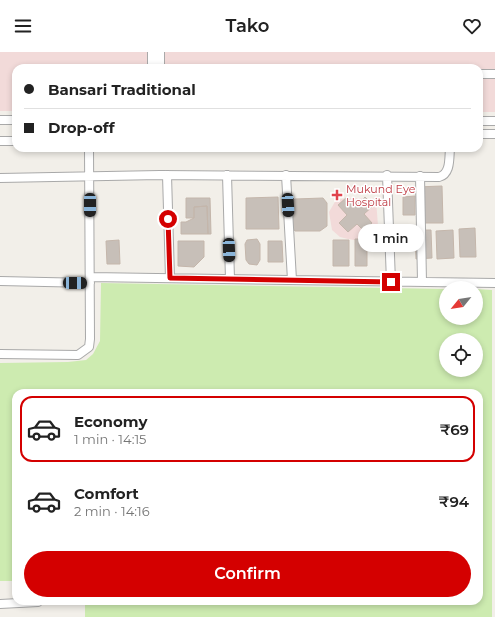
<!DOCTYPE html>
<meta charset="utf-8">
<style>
:root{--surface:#fff;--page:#f2f2f2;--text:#222;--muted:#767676;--line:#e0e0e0;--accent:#d40000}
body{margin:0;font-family:Montserrat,sans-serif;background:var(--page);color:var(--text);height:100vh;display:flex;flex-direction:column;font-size:15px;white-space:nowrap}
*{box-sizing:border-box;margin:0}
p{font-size:13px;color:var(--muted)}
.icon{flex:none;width:22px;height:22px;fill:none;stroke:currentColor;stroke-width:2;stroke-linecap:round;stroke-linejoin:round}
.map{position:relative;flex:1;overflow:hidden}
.details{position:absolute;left:12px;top:337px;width:471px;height:216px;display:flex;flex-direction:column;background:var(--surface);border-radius:12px;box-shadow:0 2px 6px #0003}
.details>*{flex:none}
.top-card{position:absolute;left:12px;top:12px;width:471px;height:88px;border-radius:12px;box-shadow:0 2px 6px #0003;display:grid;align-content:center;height:88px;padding:0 12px;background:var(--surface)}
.needle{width:26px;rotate:240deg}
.fabs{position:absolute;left:439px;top:229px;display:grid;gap:8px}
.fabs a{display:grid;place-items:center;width:44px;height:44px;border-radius:50%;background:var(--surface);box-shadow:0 2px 6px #0003;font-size:20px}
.end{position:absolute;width:18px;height:18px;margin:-9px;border:5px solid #d40000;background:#fff;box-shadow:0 0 0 2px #fff}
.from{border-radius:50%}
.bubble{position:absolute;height:28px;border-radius:14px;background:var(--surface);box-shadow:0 2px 6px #0003;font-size:13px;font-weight:600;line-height:28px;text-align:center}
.car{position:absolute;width:12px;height:24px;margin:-12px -6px;border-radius:5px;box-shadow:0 0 3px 1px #0007;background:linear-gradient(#222 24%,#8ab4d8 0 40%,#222 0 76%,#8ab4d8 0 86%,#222 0)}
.top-card b{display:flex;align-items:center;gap:14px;height:38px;font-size:15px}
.top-card b+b{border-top:1px solid var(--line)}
.top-card i{width:10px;height:10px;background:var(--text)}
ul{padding:7px 0 0;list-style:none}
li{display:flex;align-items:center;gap:12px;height:66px;margin:0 8px 6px;padding:0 4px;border:2px solid transparent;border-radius:12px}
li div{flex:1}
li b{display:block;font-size:15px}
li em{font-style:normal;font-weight:600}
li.active{border-color:var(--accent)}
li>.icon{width:36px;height:36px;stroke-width:1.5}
.button{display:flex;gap:8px;margin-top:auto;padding:8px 12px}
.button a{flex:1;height:46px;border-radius:24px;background:var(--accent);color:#fff;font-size:16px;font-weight:600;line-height:46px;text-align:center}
header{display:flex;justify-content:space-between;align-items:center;height:52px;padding:0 12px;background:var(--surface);font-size:18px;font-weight:600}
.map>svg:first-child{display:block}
.commercial{fill:#f2dad9}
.grass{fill:#cdebb0;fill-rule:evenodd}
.building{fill:#c7bfb8;stroke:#c4b6ab}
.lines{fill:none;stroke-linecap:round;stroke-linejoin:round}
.minor-casing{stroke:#a9a9a9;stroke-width:10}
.minor{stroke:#fff;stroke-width:8}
.route{stroke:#d40000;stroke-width:5}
.health-dot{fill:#e0444e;stroke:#fff;stroke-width:1.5}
.labels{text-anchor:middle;stroke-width:3;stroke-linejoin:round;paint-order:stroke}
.health-label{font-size:11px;fill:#be3a42;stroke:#fff;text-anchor:start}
</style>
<header><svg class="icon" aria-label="menu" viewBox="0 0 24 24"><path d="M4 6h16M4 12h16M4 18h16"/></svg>Tako<svg class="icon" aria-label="heart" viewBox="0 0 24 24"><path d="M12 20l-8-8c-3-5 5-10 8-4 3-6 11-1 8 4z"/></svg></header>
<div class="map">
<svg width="495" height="565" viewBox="0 0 495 565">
<rect width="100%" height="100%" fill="#f2efe9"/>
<!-- commercial -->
<path class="commercial" d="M0 0H495V60H479V16H16V59H0Z
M347 146 376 147 379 188 360 189 348 187 340 185 332 178 329 160 336 148Z"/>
<!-- grass -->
<path class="grass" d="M101 231 446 237V266H476V237L492 238V565H85V549H479V341H16V529H0V311L68 310 86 308 93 302 100 289ZM446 288H476V318H446Z"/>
<!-- building -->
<path class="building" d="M442 134 443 171H417L416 135Z
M415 144V163H403V145Z
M278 145 279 177H246V146Z
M347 145 356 155 365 145 373 154 364 162 372 171 364 179 357 172 348 180 339 171 347 163 338 153Z
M186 146H210L211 182H208L207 154 194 155V166H186Z
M323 146 327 151V174L320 179H295L290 173V151L295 147Z
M207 154 208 182H181V170H186L194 166V155Z
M475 176 476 205H460L459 177Z
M415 178H431L432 206 416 207Z
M453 178 454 206 437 207 436 179Z
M257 187 260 192V208L257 213 249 212 246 208 245 192 247 188Z
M355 187H367V214H355Z
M119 188 120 212H107L106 189Z
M333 188H349V214H333Z
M178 189H204V205L194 215 178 214Z
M268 189H282L283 210H268Z"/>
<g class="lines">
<!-- minor casing -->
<g class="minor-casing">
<path id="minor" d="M160 0V16
M152 16V0
M479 22H495
M0 68H16
M479 69H495
M479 82H495
M0 89H16
M167 123 170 226
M227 123 230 227
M286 123 292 228
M387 123 391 230
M420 124 422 230
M0 126 160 123 439 125C451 122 449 106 450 96
M90 225 495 231
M0 229 90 231
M0 302 78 303 89 295 90 287 89 96
M0 552 38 550"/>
</g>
<!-- minor -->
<use href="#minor" class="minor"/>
</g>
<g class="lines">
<!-- route -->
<path class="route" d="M168 167 170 226 391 230"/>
</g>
<!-- markers -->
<path class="health-dot" d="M335 137h4v4h4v4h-4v4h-4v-4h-4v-4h4z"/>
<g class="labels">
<!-- health labels -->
<g class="health-label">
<text x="346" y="141">Mukund Eye<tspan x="346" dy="13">Hospital</tspan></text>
</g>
</g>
</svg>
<div class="fabs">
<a><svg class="needle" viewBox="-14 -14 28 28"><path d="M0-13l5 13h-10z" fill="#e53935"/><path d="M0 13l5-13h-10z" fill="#767676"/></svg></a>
<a><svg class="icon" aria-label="locate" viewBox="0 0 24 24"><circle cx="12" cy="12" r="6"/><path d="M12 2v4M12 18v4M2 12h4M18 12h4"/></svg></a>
</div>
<i class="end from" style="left:168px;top:167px"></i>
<i class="end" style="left:391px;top:230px"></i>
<div class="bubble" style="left:358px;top:172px;width:66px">1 min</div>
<i class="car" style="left:90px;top:153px;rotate:180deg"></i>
<i class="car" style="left:288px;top:153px;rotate:177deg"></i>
<i class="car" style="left:229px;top:198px;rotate:178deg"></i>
<i class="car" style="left:75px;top:231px;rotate:91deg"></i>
<div class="top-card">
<b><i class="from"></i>Bansari Traditional</b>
<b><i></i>Drop-off</b>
</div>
<section class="details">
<ul>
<li class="active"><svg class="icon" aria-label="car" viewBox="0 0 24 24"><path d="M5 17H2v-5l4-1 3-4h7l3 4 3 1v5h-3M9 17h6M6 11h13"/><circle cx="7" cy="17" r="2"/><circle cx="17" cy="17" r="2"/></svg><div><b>Economy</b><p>1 min · 14:15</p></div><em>₹69</em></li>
<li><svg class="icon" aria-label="car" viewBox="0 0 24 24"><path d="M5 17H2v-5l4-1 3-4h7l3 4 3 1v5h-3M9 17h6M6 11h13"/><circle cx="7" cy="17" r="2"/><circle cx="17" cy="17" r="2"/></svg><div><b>Comfort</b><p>2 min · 14:16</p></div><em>₹94</em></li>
</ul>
<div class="button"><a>Confirm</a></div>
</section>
</div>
